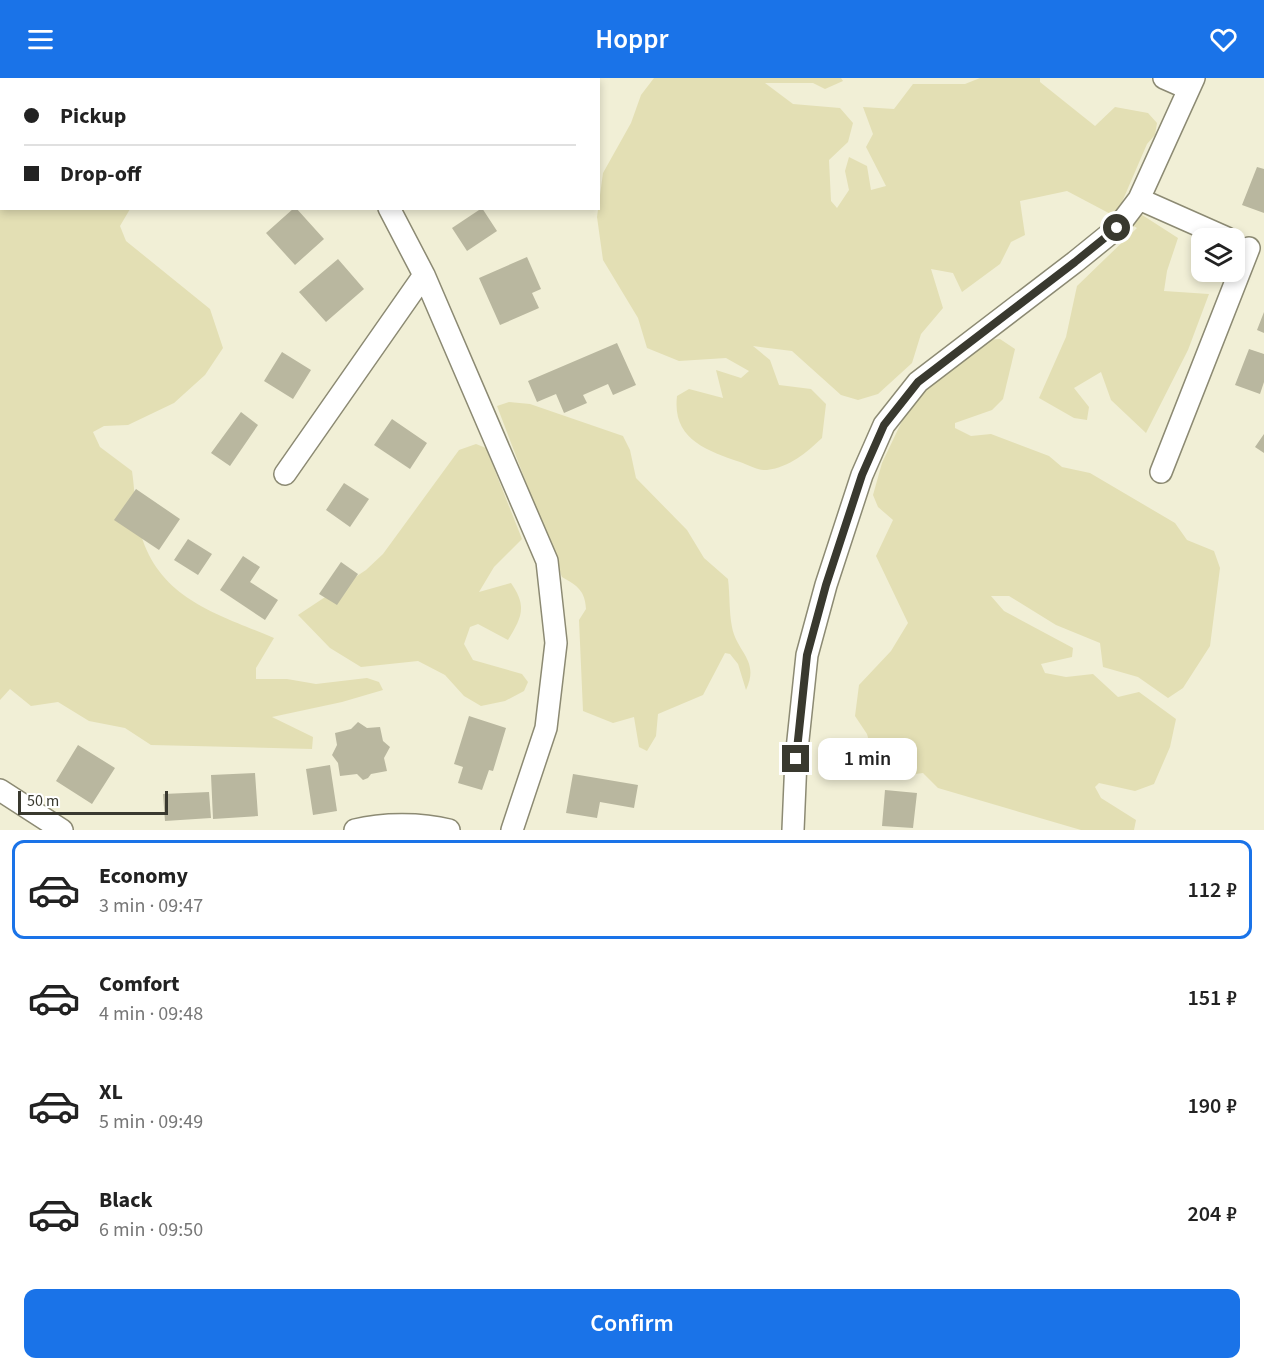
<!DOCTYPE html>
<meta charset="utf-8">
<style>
:root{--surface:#fff;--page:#f2f2f2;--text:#222;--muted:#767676;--line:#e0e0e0;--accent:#1a73e8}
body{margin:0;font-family:"Source Sans 3",sans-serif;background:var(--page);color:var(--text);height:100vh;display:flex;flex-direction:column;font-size:22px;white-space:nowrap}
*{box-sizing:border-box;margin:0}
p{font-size:20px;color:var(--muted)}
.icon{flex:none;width:33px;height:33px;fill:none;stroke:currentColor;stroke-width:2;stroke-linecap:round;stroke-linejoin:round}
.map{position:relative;height:752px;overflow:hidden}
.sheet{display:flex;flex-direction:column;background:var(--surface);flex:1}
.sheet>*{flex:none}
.banner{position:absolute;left:0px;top:0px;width:600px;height:132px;box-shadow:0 3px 9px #0003;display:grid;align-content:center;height:132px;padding:0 24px;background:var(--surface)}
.tools{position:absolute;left:1191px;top:150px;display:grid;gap:12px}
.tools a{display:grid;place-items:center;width:54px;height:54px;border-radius:12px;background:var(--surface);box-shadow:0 3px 9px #0003;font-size:30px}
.scale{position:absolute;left:18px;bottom:15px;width:150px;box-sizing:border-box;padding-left:6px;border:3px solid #39392f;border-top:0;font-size:16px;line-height:21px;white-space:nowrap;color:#39392f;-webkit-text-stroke:4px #fff;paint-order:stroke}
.end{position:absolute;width:27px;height:27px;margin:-14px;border:8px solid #39392f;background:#fff;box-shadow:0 0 0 3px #fff}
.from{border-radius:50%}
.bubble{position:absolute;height:42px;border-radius:12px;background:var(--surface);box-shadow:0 3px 9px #0003;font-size:20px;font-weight:600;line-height:42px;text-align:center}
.banner b{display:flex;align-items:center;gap:21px;height:57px;font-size:22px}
.banner b+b{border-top:2px solid var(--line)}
.banner i{width:15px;height:15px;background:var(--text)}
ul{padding:10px 0 0;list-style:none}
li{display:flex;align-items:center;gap:18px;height:99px;margin:0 12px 9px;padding:0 12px;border:3px solid transparent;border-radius:12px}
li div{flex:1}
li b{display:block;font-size:22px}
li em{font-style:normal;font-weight:600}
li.on{border-color:var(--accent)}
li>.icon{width:54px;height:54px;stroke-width:1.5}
.action{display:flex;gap:12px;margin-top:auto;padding:12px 24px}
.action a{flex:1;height:69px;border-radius:12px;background:var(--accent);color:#fff;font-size:24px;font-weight:600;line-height:69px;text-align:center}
header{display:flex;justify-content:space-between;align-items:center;height:78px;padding:0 24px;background:var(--accent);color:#fff;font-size:27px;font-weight:600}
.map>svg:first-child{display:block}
.green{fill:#e3dfb4}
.building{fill:#b9b79f}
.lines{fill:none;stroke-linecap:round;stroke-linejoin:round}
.minor-casing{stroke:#8c8a73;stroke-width:24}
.minor{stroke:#fff;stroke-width:21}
.route{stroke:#39392f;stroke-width:8}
</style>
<header><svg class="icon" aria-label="menu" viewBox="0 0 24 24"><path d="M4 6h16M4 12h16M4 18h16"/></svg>Hoppr<svg class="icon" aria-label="heart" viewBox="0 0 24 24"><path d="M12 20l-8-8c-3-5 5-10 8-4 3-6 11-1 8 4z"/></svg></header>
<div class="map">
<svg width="1264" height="752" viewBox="0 0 1264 752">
<rect width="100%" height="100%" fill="#f1efd6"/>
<!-- green -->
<path class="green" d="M654 0H841L843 3 825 11 813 5H765L793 26 840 30 853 45 848 64 829 82 831 123 837 130 849 112 845 93 849 79 867 88 871 112 886 108 866 69 873 56 863 29 894 31 913 6H965L980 0H1040V4L1095 48 1115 29 1148 35 1157 45 1155 57 1147 66 1122 124 1178 160 1167 193 1164 213 1209 216 1188 272 1146 355 1111 322 1101 294 1074 310 1089 329 1087 342 1074 340 1039 320 1066 259 1077 208 1137 150 1067 113 1020 123 1025 157 1011 164 1000 186 962 214 953 195 931 191 943 230 921 256 912 285 878 316 858 322 841 317 792 273 753 268 770 282 779 307 811 311 826 326 822 360C806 375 790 389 767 392 759 393 748 387 740 384 706 372 672 361 677 318L689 311 723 320 716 292 741 300 749 293 726 280 679 283 647 270 638 240 603 182 597 139 603 95 631 45 641 17Z
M0 55H1L2 130 130 131 120 148 126 163 210 231 223 270 205 297 174 325 128 347 104 348 93 354 100 369 132 393C135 413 135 437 141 457 161 522 218 536 274 560L256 590V601H287L316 606 367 600 379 604 383 612 342 624 272 639 313 659 312 671 151 667 125 650 89 643 58 624 31 628 10 611 0 622Z
M1000 261 1015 271 1003 321 992 332 955 345V350L971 358 991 356 1049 378 1062 389 1090 395 1175 445 1187 462 1214 473 1220 490 1210 568 1183 610 1168 620 1138 599 1103 589 1100 565 1056 547 1009 518H991L1004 533 1073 570 1072 579 1041 586 1045 595 1066 599 1093 596 1118 619 1139 614 1176 641 1170 669 1154 706 1135 713 1099 705 1095 709 1101 720 1136 742 1134 752H1081L938 710 923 695 893 699 884 697 876 688 867 656 855 638 859 607 891 573 908 545 876 478 893 442 878 429 873 417 882 385 902 343 947 276 968 263Z
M509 324 530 326 623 358 630 372 636 400 687 452 704 480 728 501C730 517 729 534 732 549 737 575 760 582 746 612L738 586 730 576 725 575 703 617 658 636 656 658 647 673 639 669 634 639 613 645 583 633 579 542 586 531C585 513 578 508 562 499L497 328Z
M476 366 486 370 522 461 494 489 479 514 511 505C528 529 521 540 508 562L478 546 470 549 464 566 473 582 522 596 528 604 524 613 505 623 481 628 464 618 445 597 418 583 361 589 330 570 298 537 366 492 383 476 459 372Z"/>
<!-- building -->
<path class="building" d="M1257 89 1264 91V135L1242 127Z
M294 130H296L324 161 295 187 266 155Z
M482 130 497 153 467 173 452 150Z
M527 179 541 211 532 215 539 230 500 247 479 200Z
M338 181 364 211 326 244 299 214Z
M1264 234V255L1257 252Z
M617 265 636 307 613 317 608 306 583 317 587 325 564 335 556 316 537 324 528 303Z
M1249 271 1264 276V304L1260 316 1235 307Z
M282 274 311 292 293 321 264 303Z
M241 334 258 347 230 388 211 375Z
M392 341 427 365 410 391 374 367Z
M1264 356V375L1255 369Z
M344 405 369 421 350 449 326 432Z
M136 411 180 441 159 472 114 442Z
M188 461 212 476 198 497 174 482Z
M243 478 260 489 250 504 278 522 265 542 220 512Z
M341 484 358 496 337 527 319 516Z
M469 638 506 650 493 693 489 692 482 712 458 705 463 689 454 686Z
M358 644 367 650 380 649 383 663 390 669 384 680 387 693 371 696 368 700 363 702 357 696 340 698 338 685 332 677 337 667 335 655 351 651Z
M78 667 115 690 92 726 56 703Z
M330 687 337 733 313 737 306 691Z
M255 695 258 738 213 741 211 697Z
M573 696 638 707 634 730 600 724 597 740 566 735Z
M885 712 917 715 913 750 882 748Z
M209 714 211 740 165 743 163 716Z"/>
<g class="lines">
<!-- minor casing -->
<g class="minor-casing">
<path id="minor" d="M264 0 265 2
M1164 0 1189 11
M1139 121 1227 160
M389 130 424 197 547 483 556 565 546 650 512 752
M1161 394 1249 170
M285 396 424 197
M0 712 62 752
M355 752C382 745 422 745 449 752
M793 752 796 681 807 577 826 507 862 397 884 347 918 304 1075 184 1117 150 1139 121 1194 0"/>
</g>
<!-- minor -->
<use href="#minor" class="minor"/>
</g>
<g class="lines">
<!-- route -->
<path class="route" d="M796 681 807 577 826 507 862 397 884 347 918 304 1075 184 1117 150"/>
</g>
</svg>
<div class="tools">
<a><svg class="icon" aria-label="layers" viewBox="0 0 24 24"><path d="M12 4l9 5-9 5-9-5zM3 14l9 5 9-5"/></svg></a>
</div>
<div class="scale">50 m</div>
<i class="end from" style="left:1117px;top:150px"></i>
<i class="end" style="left:796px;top:681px"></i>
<div class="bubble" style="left:818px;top:660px;width:99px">1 min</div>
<div class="banner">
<b><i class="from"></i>Pickup</b>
<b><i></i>Drop-off</b>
</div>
</div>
<section class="sheet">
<ul>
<li class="on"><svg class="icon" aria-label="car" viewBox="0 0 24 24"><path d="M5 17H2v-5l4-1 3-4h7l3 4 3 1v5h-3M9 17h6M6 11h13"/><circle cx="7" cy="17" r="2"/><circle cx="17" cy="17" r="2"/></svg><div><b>Economy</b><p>3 min · 09:47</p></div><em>112 ₽</em></li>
<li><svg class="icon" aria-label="car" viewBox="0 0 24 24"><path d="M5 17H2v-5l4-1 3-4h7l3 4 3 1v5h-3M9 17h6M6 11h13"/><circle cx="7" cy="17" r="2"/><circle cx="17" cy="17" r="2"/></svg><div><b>Comfort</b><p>4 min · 09:48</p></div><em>151 ₽</em></li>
<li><svg class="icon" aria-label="car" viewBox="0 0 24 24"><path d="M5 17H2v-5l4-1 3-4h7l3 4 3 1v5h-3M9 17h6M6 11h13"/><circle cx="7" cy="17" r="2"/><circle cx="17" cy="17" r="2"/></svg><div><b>XL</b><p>5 min · 09:49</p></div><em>190 ₽</em></li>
<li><svg class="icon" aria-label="car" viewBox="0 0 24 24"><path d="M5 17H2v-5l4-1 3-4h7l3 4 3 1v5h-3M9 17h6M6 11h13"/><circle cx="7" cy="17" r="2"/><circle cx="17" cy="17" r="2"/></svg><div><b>Black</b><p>6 min · 09:50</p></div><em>204 ₽</em></li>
</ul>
<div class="action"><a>Confirm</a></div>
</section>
